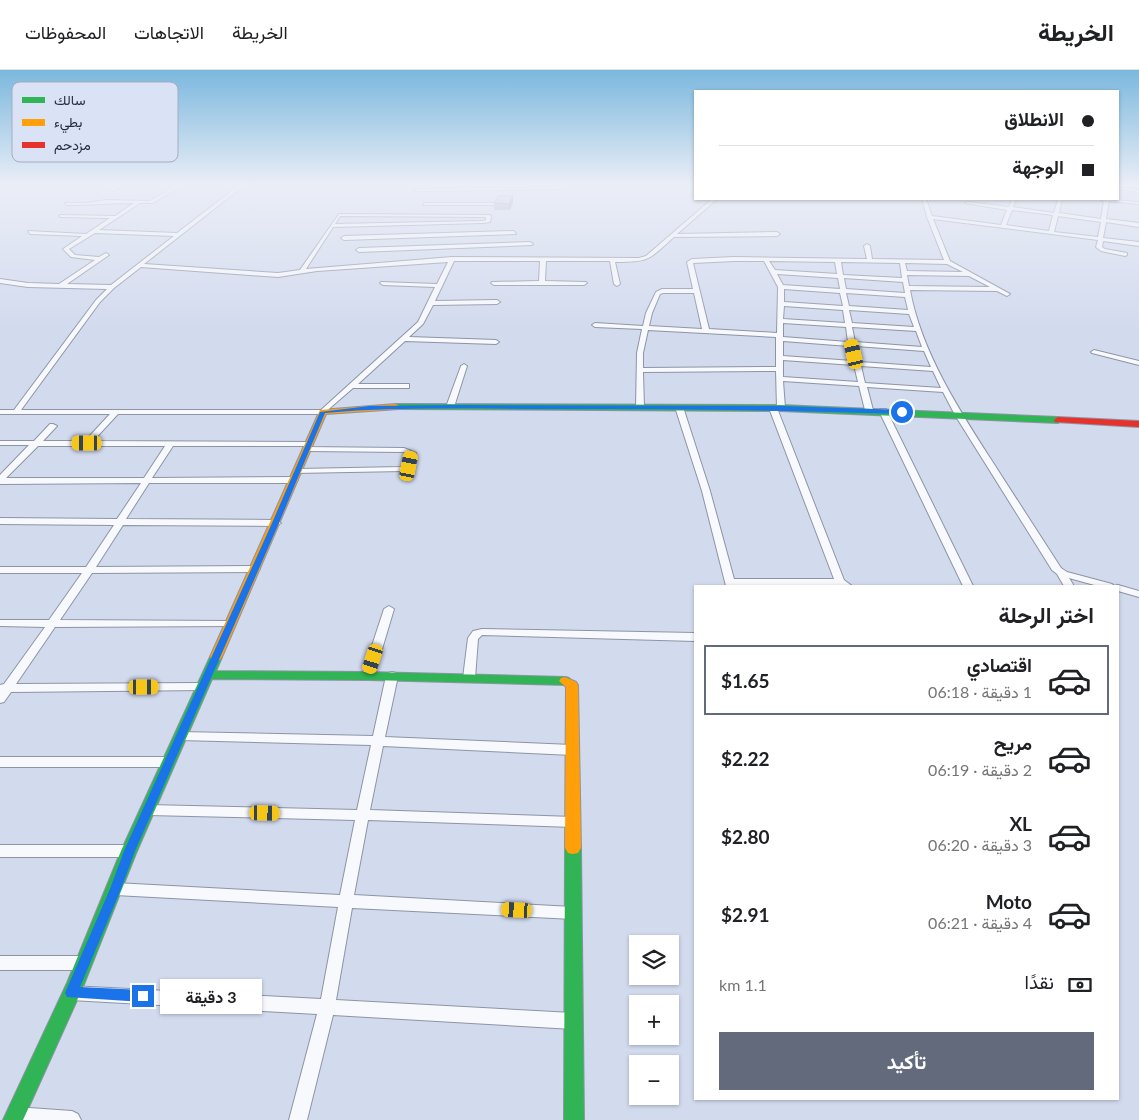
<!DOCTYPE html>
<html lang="ar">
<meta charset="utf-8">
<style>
:root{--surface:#fff;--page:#f6f6f6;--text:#202124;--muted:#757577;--line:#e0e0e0;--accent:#626a7c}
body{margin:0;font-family:Lato,Vazirmatn,sans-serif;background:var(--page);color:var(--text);direction:rtl;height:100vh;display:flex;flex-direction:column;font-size:19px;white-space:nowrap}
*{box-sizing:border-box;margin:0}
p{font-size:16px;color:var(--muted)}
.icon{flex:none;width:28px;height:28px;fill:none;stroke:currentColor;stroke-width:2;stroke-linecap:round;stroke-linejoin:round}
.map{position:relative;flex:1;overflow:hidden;direction:ltr}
.sheet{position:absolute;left:694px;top:515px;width:425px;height:515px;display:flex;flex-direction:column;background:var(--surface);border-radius:0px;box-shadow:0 1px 4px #0004;direction:rtl}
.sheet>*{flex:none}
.guide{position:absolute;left:694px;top:20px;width:425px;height:110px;border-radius:0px;box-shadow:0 1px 4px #0004;direction:rtl;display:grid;align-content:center;height:110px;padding:0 25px;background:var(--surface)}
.fabs{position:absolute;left:629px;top:865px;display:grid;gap:10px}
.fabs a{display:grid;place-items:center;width:50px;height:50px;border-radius:0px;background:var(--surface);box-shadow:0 1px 4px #0004;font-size:25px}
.end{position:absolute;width:22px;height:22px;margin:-11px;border:6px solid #1a73e8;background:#fff;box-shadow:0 0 0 2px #fff}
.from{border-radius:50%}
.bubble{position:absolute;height:35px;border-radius:0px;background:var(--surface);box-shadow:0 1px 4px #0004;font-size:16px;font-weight:700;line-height:35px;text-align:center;direction:rtl}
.car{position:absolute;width:15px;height:30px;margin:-15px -8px;border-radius:6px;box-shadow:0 0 4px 1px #0007;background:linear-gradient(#f5c518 24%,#345 0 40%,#f5c518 0 76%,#345 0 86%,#f5c518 0)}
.guide b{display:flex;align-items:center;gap:18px;height:48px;font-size:19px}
.guide b+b{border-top:1px solid var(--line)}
.guide i{width:12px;height:12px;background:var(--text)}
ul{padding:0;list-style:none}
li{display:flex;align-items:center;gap:15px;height:70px;margin:0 10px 8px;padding:0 15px;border:2px solid transparent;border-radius:0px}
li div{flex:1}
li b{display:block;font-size:19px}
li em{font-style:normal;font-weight:700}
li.current{border-color:var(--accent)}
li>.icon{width:45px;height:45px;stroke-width:1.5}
h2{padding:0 25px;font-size:22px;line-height:60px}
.pay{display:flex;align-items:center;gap:12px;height:55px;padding:0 25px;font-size:19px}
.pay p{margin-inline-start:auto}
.cta{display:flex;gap:10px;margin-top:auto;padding:10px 25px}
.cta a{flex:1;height:58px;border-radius:0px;background:var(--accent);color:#fff;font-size:20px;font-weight:700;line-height:58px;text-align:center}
header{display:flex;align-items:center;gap:30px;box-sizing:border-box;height:70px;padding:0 25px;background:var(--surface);border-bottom:1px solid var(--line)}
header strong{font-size:24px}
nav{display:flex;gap:28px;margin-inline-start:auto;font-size:18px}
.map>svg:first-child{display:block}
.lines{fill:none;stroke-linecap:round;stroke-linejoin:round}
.street-casing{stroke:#8d94a4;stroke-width:2}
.fast-casing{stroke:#8d94a4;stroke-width:2}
.slow-casing{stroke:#8d94a4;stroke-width:2}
.jam-casing{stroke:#8d94a4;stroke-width:2}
.street{fill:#f8f9fc;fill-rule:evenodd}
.fast{fill:#30b455;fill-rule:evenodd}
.slow{fill:#ff9f0a;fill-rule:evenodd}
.jam{fill:#e5322d;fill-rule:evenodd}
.wall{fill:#a5a8b8}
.shaded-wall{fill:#868896}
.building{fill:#c0c3d6;stroke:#868896}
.route{fill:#1a73e8}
.key{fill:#dae2f6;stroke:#a4acbf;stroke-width:1}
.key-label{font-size:14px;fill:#262d3f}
</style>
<header>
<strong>الخريطة</strong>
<nav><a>الخريطة</a><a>الاتجاهات</a><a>المحفوظات</a></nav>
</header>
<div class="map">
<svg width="1139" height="1050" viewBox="0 0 1139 1050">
<rect width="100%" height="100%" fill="#d2daee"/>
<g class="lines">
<!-- street casing -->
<g class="street-casing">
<path id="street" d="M119 114H126L112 121 108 120Z
M178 114H184L153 133H140L99 160 177 163 237 117 209 114H246L144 194 278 203 300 200 339 144 489 145 491 146 490 152 483 153 333 157 306 199 452 187 639 188 646 186 712 129H717L677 164 777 162 780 164 777 166 674 167C648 190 650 192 615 192L620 214 617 216 614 214 610 191H546L545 211 586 212 587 213 584 215H494L491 213 492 212 539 211 540 191H454L435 231 497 230 500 232 497 234 433 235 423 254 409 267 496 270 499 272 496 274 405 271 358 314H409V318H353L323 344H118L93 371 309 372 313 374 309 376H173L152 408 294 407 298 410 294 413H149L126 449 276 450 281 453 276 456 123 455 96 497 255 496 260 499 255 502 92 503 60 550 230 551 234 552 235 554 234 556 55 557 16 614 202 613 206 614 208 617 206 620 11 622 4 632 0 633V615L4 614 45 557 0 556V550H49L82 503H0V497H86L114 455 0 454V448L117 449 141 413 0 414V405L29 375H0V371H34L50 354H53L57 356 43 371H85L110 344H0V340H14L96 230 107 219 28 217 0 213V209L28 213 59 214 95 190 71 187 63 179 82 166 30 164 28 161 86 164 110 148 61 147 59 146 61 145 115 146 134 133C111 133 90 135 67 135L65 133H88L106 130 150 131ZM340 146 486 147V150L483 151 335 154ZM95 163 174 166 111 215 67 214 109 185 106 183 99 187 75 185 69 179ZM448 192 437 214 381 212 380 213 383 215 435 217 418 252 321 340H21L100 232 114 218 141 197 278 207 317 201ZM38 376H165L144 408H6Z
M561 114H566L563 118 557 119 416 121 414 120 416 119 557 117Z
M1118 117 1139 120V122L1118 119Z
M922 129H926L932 146 1001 155 1007 140 965 133 967 132 1009 137 1012 129H1016L1013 137 1054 143 1058 129H1062L1059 143 1101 149 1104 131 1099 129 1139 132V134L1109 131 1106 149 1139 153V157L1106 152 1103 168 1139 172V176L1103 171 1102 177 1105 179 1127 183V185L1125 186 1101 181 1096 177 1098 170 933 149 950 191 1010 224 1007 226 997 221 910 220C921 281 959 340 992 391 1015 427 1038 462 1061 498L1067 502 1112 514 1114 516H1098L1069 508 1074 516H1064L1057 504 1052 500 955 345 943 322 867 317 873 340 869 342 865 340 859 316 783 311 785 338 781 340 777 338 776 301 643 302 644 338 640 340 636 338 637 283 642 259 595 257 592 255 595 253 643 256 646 243 656 222 662 219H693L687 192 692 189 734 187 867 189 864 176 867 174 870 176 872 189 944 190 927 147ZM1012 140 1053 145 1049 161 1006 155ZM1058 146 1101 152 1098 167 1054 162ZM734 191H764L778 217 777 263 709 259 693 193ZM769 191 835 192 837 204 775 200ZM841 192 900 193 902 208 843 205ZM905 193 947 194 963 202 907 201ZM777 204 838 208 840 219 783 215ZM907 205 969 206 990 217 909 216ZM844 208 903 212 905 223 846 219ZM784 219 840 223 843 236 784 232ZM663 223H694L702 259 649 256 652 243 660 224ZM846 223 905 227 908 240 849 236ZM784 236 843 240 845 253 783 249ZM849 240 909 244 914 257 852 253ZM783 253 846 257 848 272 783 267ZM852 257 916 261 922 277 855 272ZM648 260 776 267V297L643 298V283ZM783 271 849 276 853 291 783 286ZM856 276 924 281 931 297 860 292ZM783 290 854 295 858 312 783 307ZM861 296 933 301 941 318 865 313Z
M425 133H495L497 134 495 135H423Z
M514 161 516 164 344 170 341 168 344 166Z
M530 172 533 174 532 175 359 182 356 180 359 178Z
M1094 280 1139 291V295L1092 283 1091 282Z
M464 294 467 296 454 337 453 339H447L446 337 461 296Z
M676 335H682L683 337 710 421 734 509H834L769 338 773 336 777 338 844 510 852 516H726L702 421 675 337Z
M880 339H886L887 341 973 516H963L879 341Z
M304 377 404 378 416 383 413 396 404 401 295 403V399H298L402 397 405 395 408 384 403 382 307 381 303 379Z
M1118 515 1139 521V527L1118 521V516H1114Z
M389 536 394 539 374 606 372 609H364L362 606 384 539Z
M482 559 695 563V571L482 565 478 569 475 608 473 611H465L463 608 468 568 473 561Z
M392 602 396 603 398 606 385 667 572 675 576 677 578 680 576 683 572 685 383 676 370 740 573 747 578 748 580 752 578 756 573 757 368 750 354 825 573 837 578 838 580 843 578 848 573 849 352 838 336 930 573 943 579 945 581 951 579 957 573 959 333 945 307 1050H289L317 944 71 930 66 928 63 923 66 918 71 916 321 929 338 837 115 825 110 823 108 819 110 815 115 813 340 825 355 750 148 745 143 744 142 740 143 736 148 735 357 740 371 675 180 670 176 669 174 666 176 663 180 662 373 666 386 606 388 603Z
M0 687H168L172 689 174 692 172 695 168 697H0Z
M0 775H129L134 777 136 781 134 785 129 787H0Z
M0 886H83L88 888 90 893 88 898 83 900H0Z
M15 1037 72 1041 78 1044 81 1050H8L6 1046 9 1040Z"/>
</g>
<!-- fast casing -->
<g class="fast-casing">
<path id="fast" d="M396 334 781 335 1058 347 1062 350 1058 353 781 341 393 339 392 337Z
M216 583 220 584 222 587 216 601 368 602 565 607 569 608 571 611 569 614 565 615 368 610 212 609 137 781 83 917 23 1050H3L67 913 121 781 210 587 212 584Z
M573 772 578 773 581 778 584 1050H564L565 778 568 773Z"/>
</g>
<!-- slow casing -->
<g class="slow-casing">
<path id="slow" d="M396 334 400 337 399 339 326 344 222 587 220 590H212L210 587 320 340Z
M565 607 576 612 578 615 581 778 578 783 573 784 568 783 565 778 566 617 559 611 561 608Z"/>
</g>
<!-- jam casing -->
<g class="jam-casing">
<path id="jam" d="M1058 347 1139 351V357L1055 352 1054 350Z"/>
</g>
<!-- street -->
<use href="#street" class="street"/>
<!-- fast -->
<use href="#fast" class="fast"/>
<!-- slow -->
<use href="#slow" class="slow"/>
<!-- jam -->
<use href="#jam" class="jam"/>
</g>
<!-- wall -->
<path class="wall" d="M498 126H513V132L510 140H494V133L498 129Z"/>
<!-- shaded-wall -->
<path class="shaded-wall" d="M513 126V132L510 140 509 134Z"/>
<!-- building -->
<path class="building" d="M498 126H513L509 134 494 133 498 128Z"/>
<!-- sky -->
<linearGradient id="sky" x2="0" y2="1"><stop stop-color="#7bb8de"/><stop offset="0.44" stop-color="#ebeef7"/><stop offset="1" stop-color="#ebeef7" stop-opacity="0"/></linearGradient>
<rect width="1139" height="261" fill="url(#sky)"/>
<!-- route -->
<path class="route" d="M450 335 781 336 902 340 905 342 902 344C788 340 674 339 560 339 482 339 403 336 325 343L279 453 135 781 121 819 80 917 143 920 147 922 149 926 147 931 143 932 67 927 65 923 110 819 124 781 272 453 320 342 369 336Z"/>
<!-- legend -->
<rect x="12" y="12" width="166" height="80" rx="8" class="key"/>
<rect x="22" y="27" width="23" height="6" fill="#30b455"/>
<rect x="22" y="49" width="23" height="7" fill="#ff9f0a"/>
<rect x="22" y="72" width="23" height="6" fill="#e5322d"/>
<g class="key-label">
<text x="54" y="35">سالك</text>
<text x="54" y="57">بطيء</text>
<text x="54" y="80">مزدحم</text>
</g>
</svg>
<div class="fabs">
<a><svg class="icon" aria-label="layers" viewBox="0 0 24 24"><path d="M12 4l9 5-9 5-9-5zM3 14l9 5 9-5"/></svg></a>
<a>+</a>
<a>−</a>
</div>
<i class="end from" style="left:902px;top:342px"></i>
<i class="end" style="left:143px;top:926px"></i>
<div class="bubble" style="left:160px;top:909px;width:102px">3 دقيقة</div>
<i class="car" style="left:854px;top:284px;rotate:347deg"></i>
<i class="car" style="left:87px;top:373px;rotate:270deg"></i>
<i class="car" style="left:409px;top:396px;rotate:11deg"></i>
<i class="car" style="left:373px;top:589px;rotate:198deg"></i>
<i class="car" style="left:144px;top:617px;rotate:90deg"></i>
<i class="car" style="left:265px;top:743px;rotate:91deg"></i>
<i class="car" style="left:517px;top:840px;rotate:273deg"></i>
<div class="guide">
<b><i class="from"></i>الانطلاق</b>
<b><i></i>الوجهة</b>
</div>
<section class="sheet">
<h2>اختر الرحلة</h2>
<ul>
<li class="current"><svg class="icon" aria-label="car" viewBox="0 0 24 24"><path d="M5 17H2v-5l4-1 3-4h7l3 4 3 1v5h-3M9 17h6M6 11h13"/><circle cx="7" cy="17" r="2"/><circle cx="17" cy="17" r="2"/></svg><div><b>اقتصادي</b><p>1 دقيقة · 06:18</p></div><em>$1.65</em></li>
<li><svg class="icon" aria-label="car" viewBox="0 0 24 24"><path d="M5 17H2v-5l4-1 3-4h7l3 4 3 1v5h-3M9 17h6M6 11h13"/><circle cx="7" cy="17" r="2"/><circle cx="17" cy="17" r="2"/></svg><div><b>مريح</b><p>2 دقيقة · 06:19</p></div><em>$2.22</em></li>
<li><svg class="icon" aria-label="car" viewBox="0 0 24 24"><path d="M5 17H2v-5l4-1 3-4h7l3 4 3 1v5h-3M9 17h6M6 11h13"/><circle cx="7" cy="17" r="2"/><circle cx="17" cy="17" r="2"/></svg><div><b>XL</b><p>3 دقيقة · 06:20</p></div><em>$2.80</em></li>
<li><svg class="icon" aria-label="car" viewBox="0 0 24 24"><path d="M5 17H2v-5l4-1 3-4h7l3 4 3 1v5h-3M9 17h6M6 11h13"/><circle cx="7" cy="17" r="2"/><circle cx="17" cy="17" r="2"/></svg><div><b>Moto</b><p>4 دقيقة · 06:21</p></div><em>$2.91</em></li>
</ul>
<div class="pay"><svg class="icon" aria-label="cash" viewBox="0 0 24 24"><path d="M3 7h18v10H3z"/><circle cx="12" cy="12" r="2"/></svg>نقدًا<p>1.1 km</p></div>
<div class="cta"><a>تأكيد</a></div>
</section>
</div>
